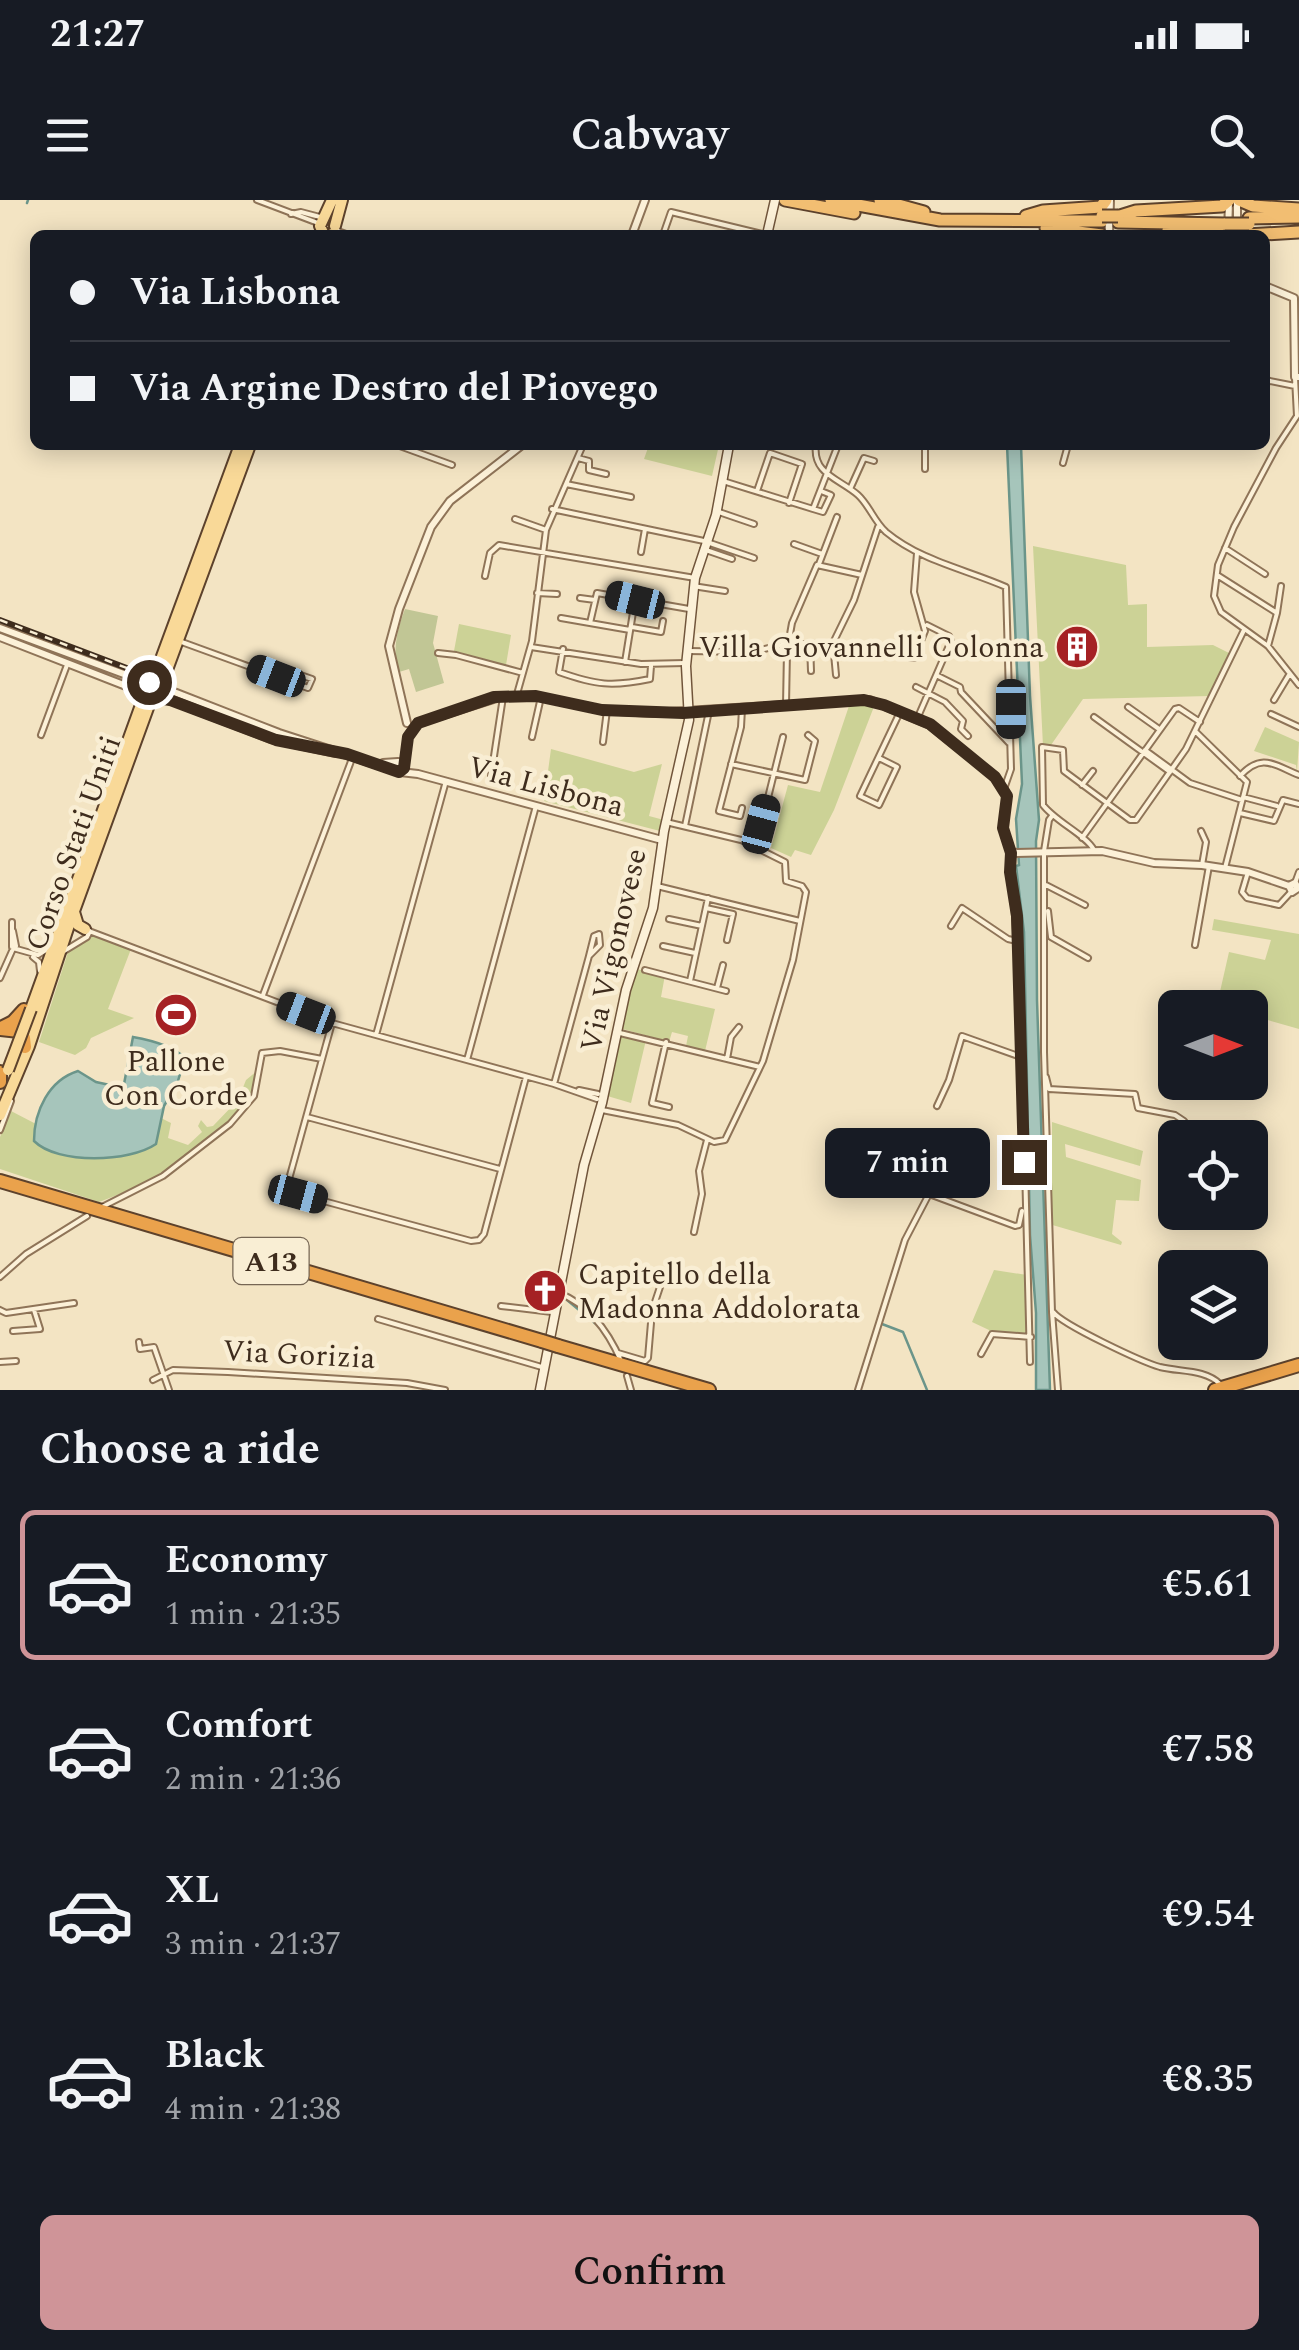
<!DOCTYPE html>
<meta charset="utf-8">
<style>
:root{--surface:#171b24;--page:#242831;--text:#f1f3f6;--muted:#9ea1a6;--line:#363941;--accent:#cf9498}
body{margin:0;font-family:Spectral,serif;background:var(--page);color:var(--text);height:100vh;display:flex;flex-direction:column;font-size:38px;white-space:nowrap}
*{box-sizing:border-box;margin:0}
p{font-size:32px;color:var(--muted)}
.icon{flex:none;width:55px;height:55px;fill:none;stroke:currentColor;stroke-width:2;stroke-linecap:round;stroke-linejoin:round}
.map{position:relative;height:1190px;overflow:hidden}
.details{display:flex;flex-direction:column;background:var(--surface);flex:1}
.details>*{flex:none}
.hud{position:absolute;left:30px;top:30px;width:1240px;height:220px;border-radius:15px;box-shadow:0 5px 25px #0003;display:grid;align-content:center;height:220px;padding:0 40px;background:var(--surface)}
.needle{width:65px;rotate:90deg}
.fabs{position:absolute;left:1158px;top:790px;display:grid;gap:20px}
.fabs a{display:grid;place-items:center;width:110px;height:110px;border-radius:15px;background:var(--surface);box-shadow:0 5px 25px #0003;font-size:50px}
.end{position:absolute;width:45px;height:45px;margin:-22px;border:12px solid #3e2c1d;background:#fff;box-shadow:0 0 0 5px #fff}
.from{border-radius:50%}
.bubble{position:absolute;height:70px;border-radius:15px;background:var(--surface);box-shadow:0 5px 25px #0003;font-size:32px;font-weight:600;line-height:70px;text-align:center}
.car{position:absolute;width:30px;height:60px;margin:-30px -15px;border-radius:12px;box-shadow:0 0 8px 2px #0007;background:linear-gradient(#222 24%,#8ab4d8 0 40%,#222 0 76%,#8ab4d8 0 86%,#222 0)}
.hud b{display:flex;align-items:center;gap:35px;height:95px;font-size:38px}
.hud b+b{border-top:2px solid var(--line)}
.hud i{width:25px;height:25px;background:var(--text)}
ul{padding:0;list-style:none}
li{display:flex;align-items:center;gap:30px;height:150px;margin:0 20px 15px;padding:0 20px;border:5px solid transparent;border-radius:15px}
li div{flex:1}
li b{display:block;font-size:38px}
li em{font-style:normal;font-weight:600}
li.active{border-color:var(--accent)}
li>.icon{width:90px;height:90px;stroke-width:1.5}
h2{padding:0 40px;font-size:45px;line-height:120px}
.button{display:flex;gap:20px;margin-top:auto;padding:20px 40px}
.button a{flex:1;height:115px;border-radius:15px;background:var(--accent);color:#111;font-size:40px;font-weight:600;line-height:115px;text-align:center}
.status{display:flex;justify-content:space-between;align-items:center;height:70px;padding:0 50px;background:var(--surface);direction:ltr}
.status svg{height:28px;fill:currentColor}
header{display:flex;justify-content:space-between;align-items:center;height:130px;padding:0 40px;background:var(--surface);font-size:45px;font-weight:600}
.map>svg:first-child{display:block}
.green{fill:#ccd296}
.cemetery{fill:#c1c695}
.water{fill:#a6c5bb;stroke:#6b958a;stroke-width:2.5}
.lines{fill:none;stroke-linecap:round;stroke-linejoin:round}
.stream{stroke:#6b958a;stroke-width:2.5}
.minor-casing{stroke:#8f7458;stroke-width:8}
.tertiary-casing{stroke:#8f7458;stroke-width:10}
.secondary-casing{stroke:#71553b;stroke-width:11}
.primary-casing{stroke:#5d422c;stroke-width:14}
.trunk-casing{stroke:#5d422c;stroke-width:15}
.motorway-casing{stroke:#5d422c;stroke-width:16}
.minor{stroke:#fcf1d8;stroke-width:4}
.tertiary{stroke:#fcf1d8;stroke-width:6}
.secondary{stroke:#fcf1d8;stroke-width:8}
.primary{stroke:#f9d998;stroke-width:10}
.trunk{stroke:#f2be72;stroke-width:11}
.motorway{stroke:#eaa24c;stroke-width:12}
.rail-casing{stroke:#3e2c1d;stroke-width:6}
.rail{stroke:#f9eed4;stroke-width:2.5;stroke-dasharray:8;stroke-linecap:butt}
.primary-bridge-casing{stroke:#5d422c;stroke-width:14;stroke-linecap:butt}
.trunk-bridge-casing{stroke:#5d422c;stroke-width:15;stroke-linecap:butt}
.motorway-bridge-casing{stroke:#5d422c;stroke-width:16;stroke-linecap:butt}
.primary-bridge{stroke:#f9d998;stroke-width:10}
.trunk-bridge{stroke:#f2be72;stroke-width:11}
.motorway-bridge{stroke:#eaa24c;stroke-width:12}
.route{stroke:#3e2c1d;stroke-width:12}
.labels{text-anchor:middle;stroke-width:9;stroke-linejoin:round;paint-order:stroke}
.shield{fill:#f9eed4;stroke:#766654;stroke-width:2.5}
.shield-label{font-size:28px;font-weight:bold;fill:#3e2c1d}
.poi-label{font-size:30px;fill:#3e2c1d;stroke:#f9eed4;text-anchor:end}
.street-label{font-size:30px;fill:#3e2c1d;stroke:#f9eed4}
</style>
<div class="status"><b>21:27</b><svg viewBox="0 0 49 12"><path d="M0 12V9h3v3zM5 12V6h3v6zM10 12V3h3v9zM15 12V0h3v12zM26 1h20v11H26zM47 4h2v5h-2z"/></svg></div>
<header><svg class="icon" aria-label="menu" viewBox="0 0 24 24"><path d="M4 6h16M4 12h16M4 18h16"/></svg>Cabway<svg class="icon" aria-label="search" viewBox="0 0 24 24"><circle cx="10" cy="10" r="6"/><path d="M15 15l6 6"/></svg></header>
<div class="map">
<svg width="1299" height="1190" viewBox="0 0 1299 1190">
<rect width="100%" height="100%" fill="#f3e4c3"/>
<!-- green -->
<path class="green" d="M649 245H719L712 276 644 259Z
M1033 346 1126 365 1128 405 1147 404V447L1213 445 1231 454 1210 496 1083 499 1051 545 1043 546Z
M459 424 511 435 506 465 454 451Z
M850 503 875 504 834 610 811 655 795 650 791 657 771 648 788 585 820 592Z
M1265 527 1299 542 1297 572 1296 565 1254 551Z
M551 549 634 572 662 564 649 616 664 620 660 631 544 601Z
M1214 719 1299 734V829L1250 815V808L1225 805 1226 798 1219 796 1229 752 1265 760 1271 740 1212 730Z
M95 735 131 749 108 809 134 818 91 838 86 848 75 855 39 842 69 749Z
M636 769 665 775 661 797 715 809 705 851 686 846 688 836 672 832 669 842 623 829C618 810 629 787 636 769Z
M620 836 646 840 631 903 604 895Z
M257 871C255 884 255 898 246 909 236 921 222 930 209 940 169 971 147 984 99 1002L0 969V937L11 911 36 924 34 934 156 944 161 918 171 923 168 938 188 945 202 932 198 926 201 920 207 927 213 926 238 900 246 880Z
M1052 922 1143 951 1140 966 1065 944 1066 957 1141 980 1139 1001 1116 1000 1112 1034 1122 1042 1121 1045 1049 1024 1048 973 1052 972Z
M994 1070 1027 1075V1136L989 1133V1130L972 1122Z"/>
<!-- cemetery -->
<path class="cemetery" d="M405 409 438 416 433 443 444 483 416 492 409 469 399 472C392 449 397 431 405 409Z"/>
<!-- water -->
<path class="water" d="M1007 245H1021L1030 496 1039 620 1036 641 1037 800 1050 1190H1036V1113L1030 1035 1024 732 1016 666 1019 665 1016 619 1022 584Z
M133 837C150 840 173 846 185 858L177 884 164 906 156 944C130 962 58 965 34 941 34 911 49 880 78 871L96 882 119 887 124 884Z"/>
<g class="lines">
<!-- stream -->
<path class="stream" d="M27 3 28 0
M567 1100 596 1124
M882 1124 903 1132 927 1190"/>
<!-- minor casing -->
<g class="minor-casing">
<path id="minor" d="M257 0 318 23
M1107 5 1108 35
M291 14 301 12 320 17
M335 30 349 35
M663 35 671 12 762 34
M1110 35 1111 0
M1295 178 1297 216 1276 248 1234 327 1218 365 1214 396 1221 412 1268 446 1299 485
M1265 180 1295 186
M397 245 452 265
M816 245C812 274 840 279 858 295 869 305 874 321 886 332 921 361 965 369 1006 387L1011 569 1004 589
M925 245V269
M578 258 589 261V270L606 274
M1063 263 1068 245
M723 281 813 309 838 245
M566 284 631 297
M850 289 864 258 874 261
M757 291 770 253 802 264 789 303
M552 309 704 341 754 358
M813 309 823 312 831 295 821 291
M716 311 754 324
M515 319 546 330
M794 344 822 354
M1225 348 1265 374
M703 349 732 359
M641 352 645 329
M819 364 837 317
M1217 375 1277 413 1268 446
M485 376 490 353 499 345 695 378
M693 386 725 391
M537 393 557 394
M580 398 595 400
M1277 413 1281 386
M561 418 630 430
M590 423 597 393 689 409
M632 427 661 432 663 421
M179 441 308 488 312 479 289 471 276 476
M833 443 854 400 878 327
M833 443 836 475
M810 444 811 471
M531 447 641 464 685 463
M563 449 559 472C596 485 612 487 650 479L651 466
M688 451 751 452 782 445 833 443 914 458 925 431 914 392 917 353
M438 453 456 455 523 473
M625 462 635 400
M938 476 960 487 961 492 1009 543
M916 487 945 502 963 521 961 529 968 536
M517 494 532 441 546 330 583 245
M1274 500 1289 475
M786 505 787 451 792 423 817 365 862 375
M1128 507 1159 529
M1271 514 1299 527
M1094 517 1170 572
M917 519 951 441 949 436 927 425
M1196 532 1247 582 1225 668
M41 535 67 465
M532 537 541 497
M603 542 607 510
M1145 550 1190 583 1242 600
M879 558 897 567 879 605 860 596 900 512
M731 564 805 580 815 541 808 535
M491 576 503 497
M1240 576C1262 552 1274 565 1299 575
M1082 585 1093 571
M1243 597 1277 606
M742 608 740 616 719 611 741 527 742 509
M1240 613 1274 621 1283 600 1299 604
M1052 616 1049 620 1044 651V852L1052 1112 1058 1190
M685 626 709 511
M760 630 783 537
M1201 631 1206 642 1202 665
M1082 638 1175 509 1179 508 1200 522
M1094 650C1086 635 1056 622 1043 605L1042 547 1063 550 1064 571 1130 620H1136L1186 549 1244 430
M1011 654 1021 808 1030 1162
M1248 672 1242 692 1247 698 1279 705 1291 692
M1295 683 1299 672
M1046 685 1085 705
M657 686 800 721
M706 708 733 714 727 740
M1048 711 1051 737 1088 758
M669 719 702 726
M951 726 962 708 1008 739 1017 741
M13 731 16 746
M89 731 332 823 554 884 597 899
M1195 745 1209 666
M663 746 695 753
M12 747V722
M13 748 38 755 49 748
M64 751 87 737 90 731
M33 757 39 762 40 771
M645 770 726 791
M0 778 12 751
M690 781 708 698
M717 788 723 765
M263 795 353 556
M332 823 289 979V988L294 993 471 1041 479 1040 484 1034 526 877
M620 833 760 867
M376 835 446 581
M666 842 652 903 669 907
M727 859 731 837 739 827
M467 860 536 606
M1046 877 1049 889 1135 894 1138 908 1175 915 1184 921
M554 884 589 756 600 745 599 734 594 736 589 756
M579 890 598 894
M937 906 949 880 962 836 1021 857
M602 910 678 925 714 942 725 940 763 861 793 760 806 692 802 686 786 681 785 662 741 640 666 622
M307 917 500 969
M0 930 11 901
M941 997 957 947 943 938
M100 1008 163 976 230 924 254 896 262 853 280 851 322 859
M694 1032 702 994 699 971 707 940
M0 1077 26 1054 87 1016
M559 1093C589 1105 609 1133 621 1161
M501 1106 552 1112
M0 1110 6 1113 74 1103
M1053 1112C1063 1125 1142 1162 1160 1167 1180 1172 1205 1169 1220 1184
M378 1119 545 1168
M13 1131 40 1129 34 1110
M139 1142 140 1149 154 1147 169 1190
M618 1153 645 1161 648 1158 652 1111 661 1084
M981 1154 992 1134 1031 1137
M0 1162 16 1161
M627 1176 631 1190
M153 1180 173 1170 228 1172 407 1183 445 1190
M858 1190 905 1040 929 994 1015 1026 1019 1025 1022 1011"/>
</g>
<!-- tertiary casing -->
<g class="tertiary-casing">
<path id="tertiary" d="M1237 1V35
M632 35 645 0
M1228 35 1229 1
M1265 86 1294 98 1295 177H1299
M0 428 148 483
M0 437 144 493
M161 487 279 533 396 571
M158 498 170 500 271 539 336 553
M407 523 389 446 399 409 431 327 450 301 522 245
M383 563 398 562
M404 565 408 537 418 523 503 496H536L602 510 653 513 870 500 930 525 995 577 1007 596 1003 628 1011 653 1102 651 1154 663 1202 665 1248 672 1289 686
M400 572 418 574 662 640
M1295 683 1298 688 1292 692 1289 686Z"/>
</g>
<!-- secondary casing -->
<g class="secondary-casing">
<path id="secondary" d="M767 35 775 0
M540 1190 584 965 602 903 626 790 653 708 664 631 689 520 686 466 695 378 716 315 729 245"/>
</g>
<!-- primary casing -->
<g class="primary-casing">
<path id="primary" d="M335 26 342 0
M324 35 320 26 332 0
M332 35V34
M149 482 157 470 240 245
M161 486 250 245
M74 712 78 725 85 729
M31 809 145 494
M0 915 29 846 70 722 149 505 156 499"/>
</g>
<!-- trunk casing -->
<g class="trunk-casing">
<path id="trunk" d="M785 0 854 13
M831 0 940 20 1102 21
M880 0 924 12
M1239 0 1253 6 1299 9
M1026 16 1043 11 1101 7 1106 0
M1120 16 1136 11 1222 6 1229 0
M1249 18 1299 17
M1118 22 1225 24
M1046 28 1102 35
M1168 30 1222 35
M1246 35 1299 32"/>
</g>
<!-- motorway casing -->
<g class="motorway-casing">
<path id="motorway" d="M3 827 13 822 24 810
M0 829 19 831 24 838 25 847
M0 872V882
M0 981 542 1141
M558 1146 709 1190
M1215 1190 1299 1165"/>
</g>
<!-- minor -->
<use href="#minor" class="minor"/>
<!-- tertiary -->
<use href="#tertiary" class="tertiary"/>
<!-- secondary -->
<use href="#secondary" class="secondary"/>
<!-- primary -->
<use href="#primary" class="primary"/>
<!-- trunk -->
<use href="#trunk" class="trunk"/>
<!-- motorway -->
<use href="#motorway" class="motorway"/>
<!-- rail casing -->
<g class="rail-casing">
<path id="rail" d="M0 420 132 470"/>
</g>
<!-- rail -->
<use href="#rail" class="rail"/>
<!-- primary-bridge casing -->
<g class="primary-bridge-casing">
<path id="primary-bridge" d="M8 870 31 809"/>
</g>
<!-- trunk-bridge casing -->
<g class="trunk-bridge-casing">
<path id="trunk-bridge" d="M1102 16H1118
M1225 24H1249"/>
</g>
<!-- motorway-bridge casing -->
<g class="motorway-bridge-casing">
<path id="motorway-bridge" d="M542 1141 558 1146"/>
</g>
<!-- primary-bridge -->
<use href="#primary-bridge" class="primary-bridge"/>
<!-- trunk-bridge -->
<use href="#trunk-bridge" class="trunk-bridge"/>
<!-- motorway-bridge -->
<use href="#motorway-bridge" class="motorway-bridge"/>
</g>
<g class="lines">
<!-- route -->
<path class="route" d="M149 482 161 486 162 493 158 498 170 500 276 540 347 554 399 572 404 568 408 537 418 523 494 497 536 496 602 510 683 513 864 500 884 505 930 524 995 577 1007 596 1003 628 1011 653 1010 672 1017 716 1024 962"/>
</g>
<!-- icons -->
<defs>
<g id="building-disc" transform="scale(2.25)"><circle r="9.5" fill="#a52124" stroke="#f9eed4"/><path d="M-4-6H4V6H1V3H-1V6H-4ZM-2.5-4.3h1.7v1.8h-1.7ZM.8-4.3h1.7v1.8H.8ZM-2.5-1h1.7V.8h-1.7ZM.8-1h1.7V.8H.8Z" fill="#fff"/></g>
<g id="stadium-disc" transform="scale(2.25)"><circle r="9.5" fill="#a52124" stroke="#f9eed4"/><path d="M0-5a6.5 5 0 1 0 0 10a6.5 5 0 1 0 0-10ZM-3.5-1.8h7v3.6h-7Z" fill="#fff"/></g>
<g id="church-disc" transform="scale(2.25)"><circle r="9.5" fill="#a52124" stroke="#f9eed4"/><path d="M-1.2-6h2.4v3.5h3.3v2.4h-3.3V6h-2.4V-.1h-3.3v-2.4h3.3Z" fill="#fff"/></g>
</defs>
<g fill-rule="evenodd">
<use href="#building-disc" x="1077" y="447"/>
<use href="#stadium-disc" x="176" y="815"/>
<use href="#church-disc" x="545" y="1091"/>
</g>
<g class="labels">
<!-- shield labels -->
<rect class="shield" x="233.5" y="1038" width="75" height="46" rx="8"/>
<g class="shield-label">
<text x="271" y="1071">A13</text>
</g>
<!-- poi labels -->
<g class="poi-label">
<text x="1044" y="457">Villa Giovannelli Colonna</text>
<text x="176" y="871" text-anchor="middle">Pallone<tspan x="176" dy="34">Con Corde</tspan></text>
<text x="578" y="1084" text-anchor="start">Capitello della<tspan x="578" dy="34">Madonna Addolorata</tspan></text>
</g>
<!-- street labels -->
<g class="street-label">
<text transform="translate(546 586) rotate(15)" y="10">Via Lisbona</text>
<text transform="translate(73 643) rotate(-70)" y="10">Corso Stati Uniti</text>
<text transform="translate(613 750) rotate(-77)" y="10">Via Vigonovese</text>
<text transform="translate(299 1154) rotate(3)" y="10">Via Gorizia</text>
</g>
</g>
</svg>
<div class="fabs">
<a><svg class="needle" viewBox="-14 -14 28 28"><path d="M0-13l5 13h-10z" fill="#e53935"/><path d="M0 13l5-13h-10z" fill="#9ea1a6"/></svg></a>
<a><svg class="icon" aria-label="locate" viewBox="0 0 24 24"><circle cx="12" cy="12" r="6"/><path d="M12 2v4M12 18v4M2 12h4M18 12h4"/></svg></a>
<a><svg class="icon" aria-label="layers" viewBox="0 0 24 24"><path d="M12 4l9 5-9 5-9-5zM3 14l9 5 9-5"/></svg></a>
</div>
<i class="end from" style="left:149px;top:482px"></i>
<i class="end" style="left:1024px;top:962px"></i>
<div class="bubble" style="left:825px;top:928px;width:165px">7 min</div>
<i class="car" style="left:635px;top:400px;rotate:284deg"></i>
<i class="car" style="left:276px;top:476px;rotate:291deg"></i>
<i class="car" style="left:1011px;top:509px;rotate:180deg"></i>
<i class="car" style="left:761px;top:624px;rotate:15deg"></i>
<i class="car" style="left:306px;top:813px;rotate:291deg"></i>
<i class="car" style="left:298px;top:994px;rotate:105deg"></i>
<div class="hud">
<b><i class="from"></i>Via Lisbona</b>
<b><i></i>Via Argine Destro del Piovego</b>
</div>
</div>
<section class="details">
<h2>Choose a ride</h2>
<ul>
<li class="active"><svg class="icon" aria-label="car" viewBox="0 0 24 24"><path d="M5 17H2v-5l4-1 3-4h7l3 4 3 1v5h-3M9 17h6M6 11h13"/><circle cx="7" cy="17" r="2"/><circle cx="17" cy="17" r="2"/></svg><div><b>Economy</b><p>1 min · 21:35</p></div><em>€5.61</em></li>
<li><svg class="icon" aria-label="car" viewBox="0 0 24 24"><path d="M5 17H2v-5l4-1 3-4h7l3 4 3 1v5h-3M9 17h6M6 11h13"/><circle cx="7" cy="17" r="2"/><circle cx="17" cy="17" r="2"/></svg><div><b>Comfort</b><p>2 min · 21:36</p></div><em>€7.58</em></li>
<li><svg class="icon" aria-label="car" viewBox="0 0 24 24"><path d="M5 17H2v-5l4-1 3-4h7l3 4 3 1v5h-3M9 17h6M6 11h13"/><circle cx="7" cy="17" r="2"/><circle cx="17" cy="17" r="2"/></svg><div><b>XL</b><p>3 min · 21:37</p></div><em>€9.54</em></li>
<li><svg class="icon" aria-label="car" viewBox="0 0 24 24"><path d="M5 17H2v-5l4-1 3-4h7l3 4 3 1v5h-3M9 17h6M6 11h13"/><circle cx="7" cy="17" r="2"/><circle cx="17" cy="17" r="2"/></svg><div><b>Black</b><p>4 min · 21:38</p></div><em>€8.35</em></li>
</ul>
<div class="button"><a>Confirm</a></div>
</section>
